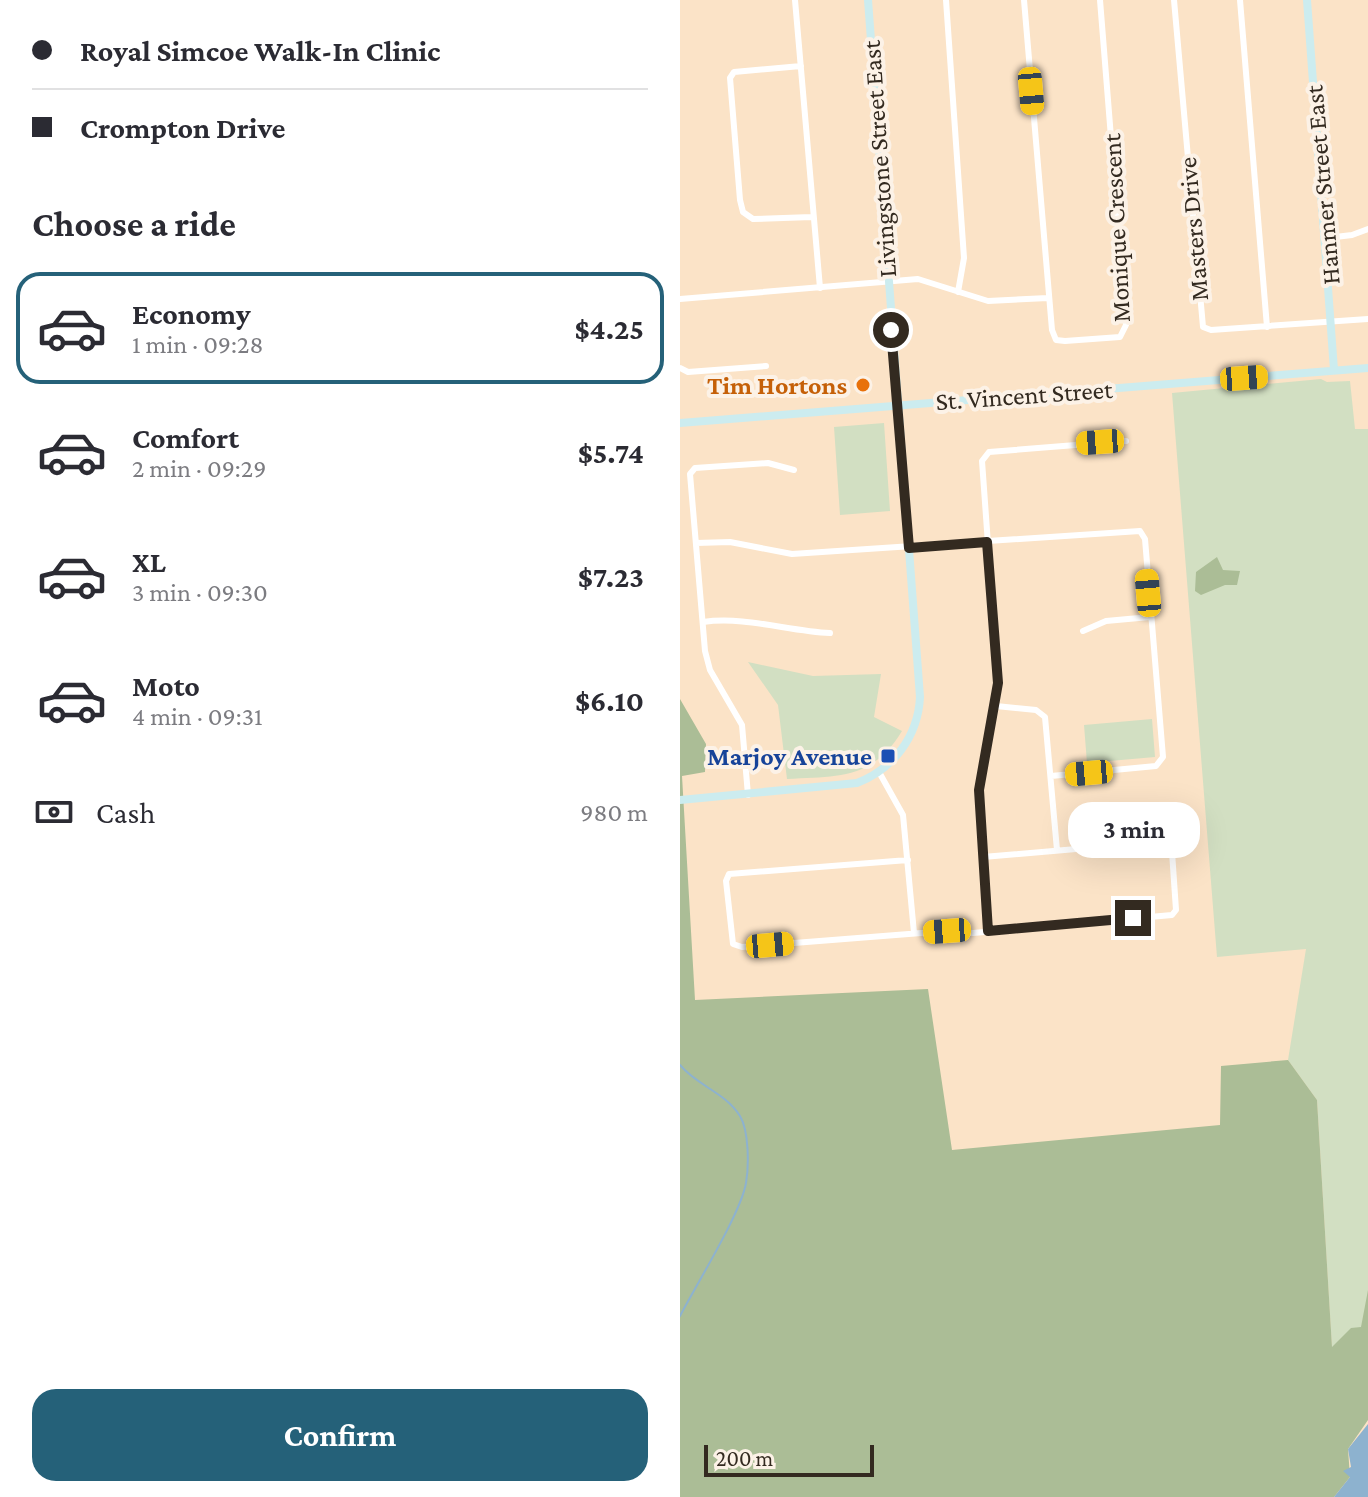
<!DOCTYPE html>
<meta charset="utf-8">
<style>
:root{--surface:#fff;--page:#f2f2f3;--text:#2b2b33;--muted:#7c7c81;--line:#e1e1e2;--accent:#256179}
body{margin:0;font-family:"Crimson Pro",serif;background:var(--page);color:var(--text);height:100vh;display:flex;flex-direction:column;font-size:30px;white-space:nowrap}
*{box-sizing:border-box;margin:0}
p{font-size:26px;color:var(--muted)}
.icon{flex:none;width:44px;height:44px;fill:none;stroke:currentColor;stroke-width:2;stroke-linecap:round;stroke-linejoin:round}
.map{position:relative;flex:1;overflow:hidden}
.drawer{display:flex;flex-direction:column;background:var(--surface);width:680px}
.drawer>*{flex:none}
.guide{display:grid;align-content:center;height:176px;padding:0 32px;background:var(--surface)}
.scale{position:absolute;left:24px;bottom:20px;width:170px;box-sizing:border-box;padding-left:8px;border:4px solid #332a20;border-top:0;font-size:22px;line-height:28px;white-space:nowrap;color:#332a20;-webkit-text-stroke:6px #fcf2e7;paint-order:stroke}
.end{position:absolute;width:36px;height:36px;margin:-18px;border:10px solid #332a20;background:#fff;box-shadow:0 0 0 4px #fff}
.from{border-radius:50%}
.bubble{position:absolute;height:56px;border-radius:24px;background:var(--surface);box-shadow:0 8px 32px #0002;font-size:26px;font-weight:700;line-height:56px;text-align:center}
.car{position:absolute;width:24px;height:48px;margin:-24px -12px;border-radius:10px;box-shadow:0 0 6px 2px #0007;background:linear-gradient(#f5c518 24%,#345 0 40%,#f5c518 0 76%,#345 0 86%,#f5c518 0)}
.guide b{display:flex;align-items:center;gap:28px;height:76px;font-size:30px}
.guide b+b{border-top:2px solid var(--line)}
.guide i{width:20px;height:20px;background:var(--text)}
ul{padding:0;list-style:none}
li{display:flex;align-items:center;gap:24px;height:112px;margin:0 16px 12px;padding:0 16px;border:4px solid transparent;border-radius:24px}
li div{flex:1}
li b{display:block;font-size:30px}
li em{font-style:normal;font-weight:700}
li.on{border-color:var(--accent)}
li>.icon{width:72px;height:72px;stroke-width:1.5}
h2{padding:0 32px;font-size:36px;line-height:96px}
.pay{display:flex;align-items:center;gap:20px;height:88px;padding:0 32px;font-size:30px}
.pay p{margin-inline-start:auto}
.primary-button{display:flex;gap:16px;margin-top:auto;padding:16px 32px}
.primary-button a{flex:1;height:92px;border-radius:24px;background:var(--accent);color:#fff;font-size:32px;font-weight:700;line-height:92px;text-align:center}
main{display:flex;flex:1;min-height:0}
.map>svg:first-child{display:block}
.green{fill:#d2dfc2}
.forest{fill:#abbd96}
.water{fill:#8db2cf}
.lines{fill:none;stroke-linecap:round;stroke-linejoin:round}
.stream{stroke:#8db2cf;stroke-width:2}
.street{stroke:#fff;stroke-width:6}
.secondary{stroke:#ccecef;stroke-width:8}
.route{stroke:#332a20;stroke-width:10}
.food-dot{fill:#e8710a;stroke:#fcf2e7;stroke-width:3}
.transit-dot{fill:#1a4fb4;stroke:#fcf2e7;stroke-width:3}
.labels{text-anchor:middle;stroke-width:8;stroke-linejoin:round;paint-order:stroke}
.street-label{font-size:26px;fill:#332a20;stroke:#fcf2e7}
.food-label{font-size:26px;font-weight:bold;fill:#c56008;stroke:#fcf2e7;text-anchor:end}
.transit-label{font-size:26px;font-weight:bold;fill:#164399;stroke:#fcf2e7;text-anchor:end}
</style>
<main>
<section class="drawer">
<div class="guide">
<b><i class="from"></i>Royal Simcoe Walk-In Clinic</b>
<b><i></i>Crompton Drive</b>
</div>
<h2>Choose a ride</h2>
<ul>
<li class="on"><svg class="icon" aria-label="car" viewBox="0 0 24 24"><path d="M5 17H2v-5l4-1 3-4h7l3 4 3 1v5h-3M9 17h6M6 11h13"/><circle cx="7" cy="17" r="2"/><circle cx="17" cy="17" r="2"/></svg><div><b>Economy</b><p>1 min · 09:28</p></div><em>$4.25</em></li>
<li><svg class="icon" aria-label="car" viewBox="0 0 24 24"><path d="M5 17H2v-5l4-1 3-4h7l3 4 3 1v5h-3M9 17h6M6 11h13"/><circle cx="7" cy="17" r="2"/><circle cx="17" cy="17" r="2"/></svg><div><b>Comfort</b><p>2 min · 09:29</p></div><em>$5.74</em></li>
<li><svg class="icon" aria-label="car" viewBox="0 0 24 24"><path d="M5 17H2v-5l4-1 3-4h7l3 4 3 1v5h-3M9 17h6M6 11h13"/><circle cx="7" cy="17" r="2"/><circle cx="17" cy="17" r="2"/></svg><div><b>XL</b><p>3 min · 09:30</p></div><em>$7.23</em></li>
<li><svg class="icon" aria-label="car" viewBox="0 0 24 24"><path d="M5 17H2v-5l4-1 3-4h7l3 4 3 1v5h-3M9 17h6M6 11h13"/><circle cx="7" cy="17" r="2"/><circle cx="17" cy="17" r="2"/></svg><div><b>Moto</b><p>4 min · 09:31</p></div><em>$6.10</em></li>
</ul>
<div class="pay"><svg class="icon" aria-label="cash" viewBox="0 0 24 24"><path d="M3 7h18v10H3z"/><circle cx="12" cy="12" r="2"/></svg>Cash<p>980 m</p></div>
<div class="primary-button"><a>Confirm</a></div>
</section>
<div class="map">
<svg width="688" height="1497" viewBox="0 0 688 1497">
<rect width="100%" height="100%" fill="#fbe3c7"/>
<!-- green -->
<path class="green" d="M641 379 647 382 670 381 675 429H688V1354L652 1348 637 1100 608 1060 626 949 537 957 492 393Z
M204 423 210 511 160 515 154 427Z
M68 662 133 676 201 674 194 717 222 731C192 780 159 776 107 779L98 705Z
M472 719 475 757 407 763 404 725Z"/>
<!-- forest -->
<path class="forest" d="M537 557 543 570 560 571 557 585H545L521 595 515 591 516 572Z
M0 699 26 744 25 772 2 776 15 1000 248 989 272 1150 540 1125 541 1066 608 1060 637 1100 652 1347 671 1328 681 1327 688 1290V1420L668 1449 670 1477 654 1497H0Z"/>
<!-- water -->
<path class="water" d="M688 1424V1497H654L670 1477 663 1471 671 1467 668 1449Z"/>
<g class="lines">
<!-- stream -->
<path class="stream" d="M0 1065C17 1086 45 1092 60 1116 69 1131 69 1166 66 1183 61 1213 16 1285 0 1316"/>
<!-- street -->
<path class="street" d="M115 0 140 288
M266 0 284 258 278 292
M344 0 372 330 376 340 385 341 440 337 446 325 420 0
M494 0 523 327 531 330 688 319
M560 0 587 327
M121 66 54 72 50 78 60 200 63 212 73 219 132 217
M647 238 672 235 688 229
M0 299 238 279 308 301 368 298
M0 368 8 372 86 366
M16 543 50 542 112 554 460 531 465 539 483 757 476 766 371 776
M23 622C65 616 108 631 150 633
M403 631 426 621 470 617
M316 706 356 710 365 717 377 850
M199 772 223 815 234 933
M68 795 62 725 30 670 25 651 10 474 15 468 88 463 114 470
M228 860 49 874 46 881 53 944 62 947 267 931 293 933 492 915 496 910 492 852 488 841 303 857
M308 931 299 790 318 683 302 461 309 452 446 441"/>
<!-- secondary -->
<path class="secondary" d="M627 0 654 370
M0 423 688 368
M0 800 177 783C213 769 238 737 240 697L188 0"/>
</g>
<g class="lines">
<!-- route -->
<path class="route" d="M211 330 229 548 307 542 318 683 299 790 308 931 453 918"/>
</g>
<!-- markers -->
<circle class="food-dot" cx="183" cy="385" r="8"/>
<rect class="transit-dot" x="200" y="748" width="16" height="16" rx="4"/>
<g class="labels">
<!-- street labels -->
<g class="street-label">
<text transform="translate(199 159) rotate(-94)" y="9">Livingstone Street East</text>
<text transform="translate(642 185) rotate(-95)" y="9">Hanmer Street East</text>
<text transform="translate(436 228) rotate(-93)" y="9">Monique Crescent</text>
<text transform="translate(513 229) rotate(-95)" y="9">Masters Drive</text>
<text transform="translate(344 395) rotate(-4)" y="9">St. Vincent Street</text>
</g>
<!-- food labels -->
<g class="food-label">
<text x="167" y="394">Tim Hortons</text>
</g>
<!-- transit labels -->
<g class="transit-label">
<text x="192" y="765">Marjoy Avenue</text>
</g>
</g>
</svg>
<div class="scale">200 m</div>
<i class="end from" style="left:211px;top:330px"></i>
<i class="end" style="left:453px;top:918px"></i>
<div class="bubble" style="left:388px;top:802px;width:132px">3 min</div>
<i class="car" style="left:351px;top:91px;rotate:175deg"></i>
<i class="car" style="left:564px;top:378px;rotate:86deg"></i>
<i class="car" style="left:420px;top:442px;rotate:266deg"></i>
<i class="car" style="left:468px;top:593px;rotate:355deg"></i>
<i class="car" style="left:409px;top:773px;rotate:265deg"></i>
<i class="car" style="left:267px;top:931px;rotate:266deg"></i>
<i class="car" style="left:90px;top:945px;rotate:85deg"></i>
</div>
</main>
